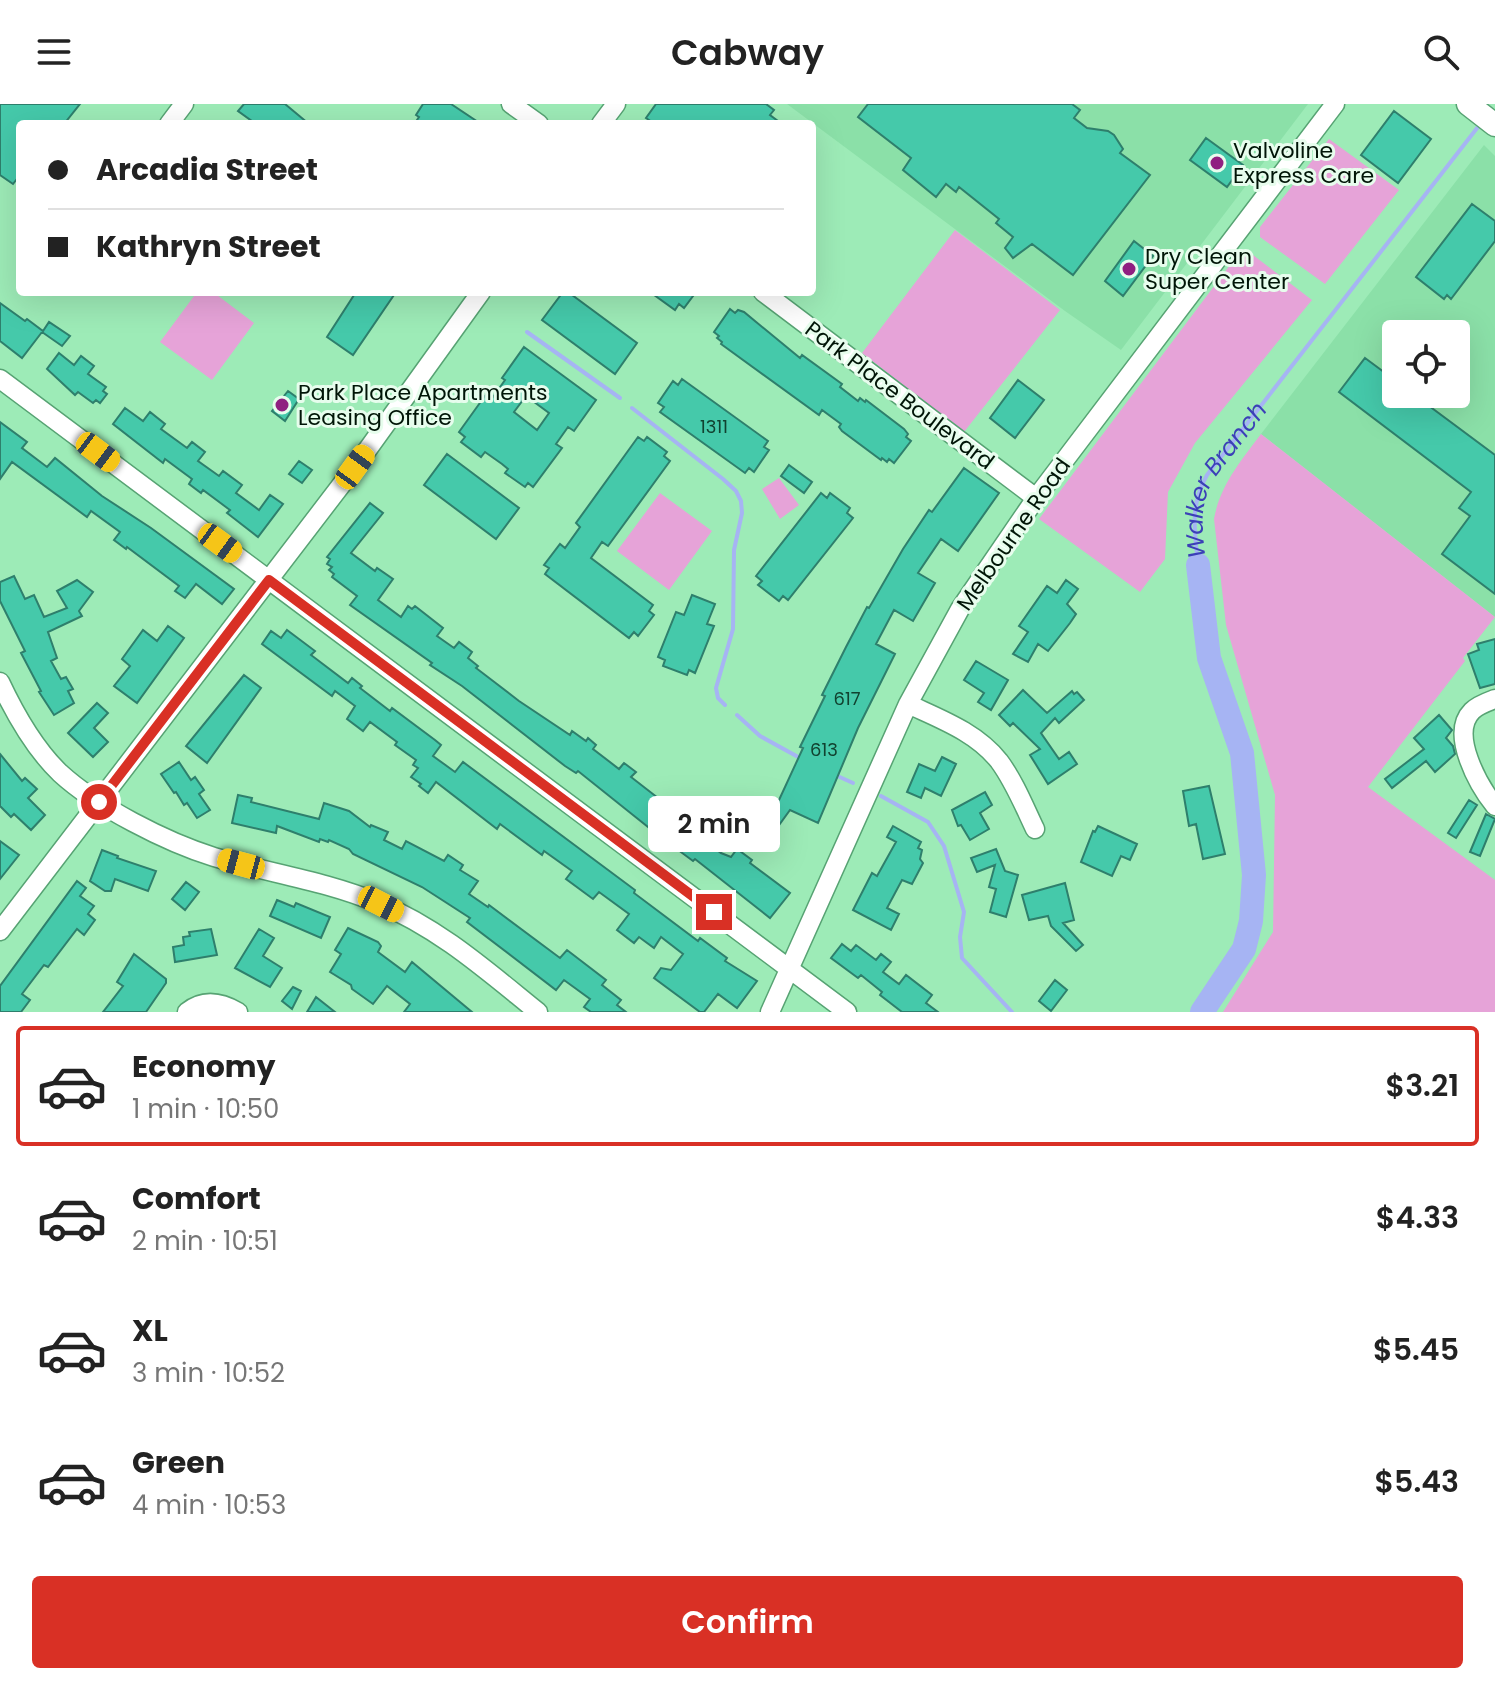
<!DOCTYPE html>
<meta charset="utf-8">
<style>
:root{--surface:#fff;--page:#f6f6f6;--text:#222;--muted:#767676;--line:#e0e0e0;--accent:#d93025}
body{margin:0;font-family:Poppins,sans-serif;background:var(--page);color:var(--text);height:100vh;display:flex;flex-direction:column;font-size:30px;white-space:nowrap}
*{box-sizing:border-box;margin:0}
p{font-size:26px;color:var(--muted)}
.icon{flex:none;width:44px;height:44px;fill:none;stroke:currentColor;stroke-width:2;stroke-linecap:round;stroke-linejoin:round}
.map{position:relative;height:908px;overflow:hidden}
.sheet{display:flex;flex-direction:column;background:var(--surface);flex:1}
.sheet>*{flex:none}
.guide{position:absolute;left:16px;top:16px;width:800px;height:176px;border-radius:8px;box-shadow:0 8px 32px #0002;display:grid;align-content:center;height:176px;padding:0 32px;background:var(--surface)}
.tools{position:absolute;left:1382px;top:216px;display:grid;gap:16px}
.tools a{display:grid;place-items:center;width:88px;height:88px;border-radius:8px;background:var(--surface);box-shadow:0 8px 32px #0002;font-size:40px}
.end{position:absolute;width:36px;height:36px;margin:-18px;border:10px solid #d93025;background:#fff;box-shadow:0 0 0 4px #fff}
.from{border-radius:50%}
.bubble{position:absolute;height:56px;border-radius:8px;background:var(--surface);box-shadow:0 8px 32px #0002;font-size:26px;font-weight:600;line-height:56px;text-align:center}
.car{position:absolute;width:24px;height:48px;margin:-24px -12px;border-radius:10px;box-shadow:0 0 6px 2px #0007;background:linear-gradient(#f5c518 24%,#345 0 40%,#f5c518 0 76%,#345 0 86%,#f5c518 0)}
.guide b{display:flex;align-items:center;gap:28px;height:76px;font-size:30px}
.guide b+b{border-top:2px solid var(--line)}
.guide i{width:20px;height:20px;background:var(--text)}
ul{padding:14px 0 0;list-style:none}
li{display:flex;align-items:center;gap:24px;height:120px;margin:0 16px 12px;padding:0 16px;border:4px solid transparent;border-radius:8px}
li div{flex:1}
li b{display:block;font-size:30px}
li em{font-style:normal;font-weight:600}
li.on{border-color:var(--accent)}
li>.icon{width:72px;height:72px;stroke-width:1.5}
.cta{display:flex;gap:16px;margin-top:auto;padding:16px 32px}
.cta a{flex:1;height:92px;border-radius:8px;background:var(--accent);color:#fff;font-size:32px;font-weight:600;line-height:92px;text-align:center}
header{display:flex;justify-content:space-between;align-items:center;height:104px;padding:0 32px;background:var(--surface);font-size:36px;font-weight:600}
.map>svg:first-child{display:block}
.built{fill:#8be0a8;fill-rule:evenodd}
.green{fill:#e6a3d8}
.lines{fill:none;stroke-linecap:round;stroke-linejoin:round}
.stream{stroke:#a6b4f3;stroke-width:4}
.river{stroke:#a6b4f3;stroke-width:24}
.building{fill:#45c9aa;stroke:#2e7f6c;stroke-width:2;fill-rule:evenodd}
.minor-casing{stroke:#57a373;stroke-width:21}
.major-casing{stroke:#57a373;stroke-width:25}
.minor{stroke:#fff;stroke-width:18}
.major{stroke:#fff;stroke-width:22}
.route{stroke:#d93025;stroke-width:10}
.poi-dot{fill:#902081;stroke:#e7fded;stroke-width:3}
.labels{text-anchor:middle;stroke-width:6;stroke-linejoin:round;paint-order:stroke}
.number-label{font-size:18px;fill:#114230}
.poi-label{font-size:22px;fill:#001507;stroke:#e7fded;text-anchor:start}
.street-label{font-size:22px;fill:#001507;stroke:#e7fded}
.water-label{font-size:24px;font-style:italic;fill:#3b40b7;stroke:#e7fded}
</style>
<header><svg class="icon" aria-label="menu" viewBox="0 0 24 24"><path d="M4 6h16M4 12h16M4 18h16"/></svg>Cabway<svg class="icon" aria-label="search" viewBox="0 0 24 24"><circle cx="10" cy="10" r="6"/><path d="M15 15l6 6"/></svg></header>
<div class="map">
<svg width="1495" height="908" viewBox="0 0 1495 908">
<rect width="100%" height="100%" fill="#9debb7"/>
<!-- built -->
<path class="built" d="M787 0H1308L1121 246 1065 207Z
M1484 41 1495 52V513L1261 330ZM1396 230H1456V290H1396Z"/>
<!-- green -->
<path class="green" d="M1329 35 1399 86 1325 180 1260 133V123Z
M955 126 1060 206 964 328 862 249Z
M1249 148 1312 196 1195 339 1168 388 1165 455 1140 488 1039 415 1239 149Z
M197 188H213L254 219 212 276 160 238Z
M1261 330 1495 513 1463 554 1465 557 1368 683 1495 776V908H1223L1273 828 1275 691 1226 521 1214 415C1220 381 1241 357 1261 330Z
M779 374 799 401 780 415 762 385Z
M660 389 712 427 669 486 617 447Z"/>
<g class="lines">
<!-- stream -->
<g class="stream">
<path d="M527 228 620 294"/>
<path d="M632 304 723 375 736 387 741 397 742 409 734 446 733 525 716 584 718 594 725 601"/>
<path id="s1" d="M1198 461C1195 427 1189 403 1207 371L1481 19"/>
<path d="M737 611 760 632 800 654"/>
<path d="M833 670 853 679"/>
<path d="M881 692 928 718 944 742 964 808 960 833 962 854 1012 908"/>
</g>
<!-- river -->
<path class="river" d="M1198 461 1209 554 1242 649 1254 771 1251 817 1244 845 1202 908"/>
</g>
<!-- building -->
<path class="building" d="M0 0H80L64 20H20V71L13 80 0 71Z
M244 0H285L309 20H256L238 7Z
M423 0H451L481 20H423L417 16 419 13 416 11Z
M656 0H766L774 6 770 11 782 20H655L646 14Z
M868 0H1072L1080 6 1074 14 1087 24 1108 27 1114 31 1123 45 1120 49 1150 71 1073 171 1032 140 1013 154 1005 144 1013 133 996 119 999 115 959 83 956 88 946 80 936 93 903 66 911 54 858 13Z
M1394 7 1431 35 1398 79 1361 51Z
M1206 34 1243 61 1227 83 1190 56Z
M1472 100 1495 117V137L1451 195 1447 191 1444 195 1416 173Z
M1134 137 1153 152 1123 192 1105 177Z
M356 188H396L353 251 327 233Z
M563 188H568L637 239 615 270 542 216Z
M650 188H696L684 204 679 200 675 206Z
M0 199 25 217 27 215 43 227 49 218 70 232 62 242 42 228 22 254 0 237Z
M730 205 735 209 738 206 744 208 800 254 802 251 842 280 840 283 858 297 860 294 865 298 866 296 904 325 908 330 906 333 911 337 894 359 889 355 887 358 882 354 881 356 842 327 839 323 841 320 822 306 819 311 721 240 722 238 717 234 719 232 714 228Z
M524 243 596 296 574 327 568 323 556 340 562 344 533 383 528 379 525 383 505 369 508 365 502 360 485 348 481 353 461 338 465 333 459 328 487 289 493 293 505 276 502 274ZM526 292 549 309 537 326 514 308Z
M59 249 74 261 81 252 94 262 88 270 106 283 103 287 107 290 100 299 96 296 93 299 78 288 75 291 47 265Z
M1365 254 1396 277V290H1413L1495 351V490L1442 450 1470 412 1459 404 1471 388 1339 288Z
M682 275 768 337 764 343 769 346 754 368 749 364 745 369 660 308 664 303 658 299 673 277 678 281Z
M1018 276 1044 296 1015 334 990 314Z
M288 287 299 295 285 317 272 307Z
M125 304 143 317 150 308 165 320 161 325 187 344 192 338 205 348 198 357 219 372 223 367 242 381 236 389 259 406 270 391 283 400 258 433 227 409 230 406 203 386 201 389 189 380 192 375 165 355 163 359 113 320Z
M0 318 27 338 22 344 47 363 55 354 102 392 151 424 234 485 222 500 196 480 185 494 175 487 179 482 127 443 126 445 114 436 120 428 91 407 87 413 12 358 0 375Z
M638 333 644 337 647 333 667 348 664 352 670 357 608 442 602 438 591 454 653 501 649 507 654 511 638 532 634 528 629 534 545 470 549 464 544 461 560 440 565 444 580 423 576 419Z
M447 350 519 404 496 435 424 381Z
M299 357 312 366 302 379 289 370Z
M789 361 812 378 804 389 781 372Z
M964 364 999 389 958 447 941 435 918 469 935 479 913 517 894 506 876 540 895 550 858 624 818 719 790 706 774 728 759 716 767 705 773 709 803 644 800 643 825 592 822 591 846 543 867 503 869 504 903 445 929 406 932 408Z
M821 389 827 394 830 389 850 404 847 409 853 414 788 496 783 492 779 497 758 481 762 477 756 472Z
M370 399 383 409 351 449 375 467 377 464 393 475 378 496 401 513 408 502 412 505 415 502 443 524 437 532 454 544 459 538 472 548 468 554 478 562 476 564 519 597 570 631 572 627 586 637 588 634 596 641 593 645 619 665 624 659 636 668 631 673 658 694 657 696 668 705 665 709 693 729 699 721 713 731 707 738 721 749 731 753 737 745 752 756 750 759 790 789 770 814 695 755 693 757 658 731 578 667 576 669 565 662 462 582 430 561 432 559 350 501 357 492 332 473 334 470 329 466 332 463 327 460 330 455 327 453Z
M14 472 25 495 34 491 44 513 67 504 57 487 77 476 93 488 79 507 82 512 48 528 57 554 51 557 61 575 66 573 73 585 68 587 74 599 54 611 39 588 41 587 21 549 25 547 0 497V478Z
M1066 476 1078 485 1067 500 1076 510 1070 519 1048 547 1038 540 1028 558 1013 550 1028 528 1019 522 1047 482 1057 489Z
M692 491 715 500 707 520 714 522 695 569 689 566 687 571 663 562 665 556 658 553 676 508 684 511Z
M168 522 184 534 137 599 114 582 130 562 122 555 143 526 157 537Z
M287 526 315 547 311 551 348 579 352 574 362 582 360 584 390 607 392 604 435 636 441 641 433 652 455 668 463 658 635 786 634 789 698 837 700 834 727 854 725 857 757 877 737 904 718 890 704 908H700L654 874 661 864 671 866 683 850 661 833 654 844 639 833 634 839 617 826 629 810 599 788 593 795 566 775 572 767 544 747 542 751 500 720 497 725 436 678 428 689 419 682 421 680 411 673 418 664 413 661 416 656 395 641 397 638 370 618 363 627 347 615 355 602 335 587 332 592 262 540 271 527 281 534Z
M1495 535V580L1480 584 1468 550 1479 546 1477 540Z
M976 557 1008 576 991 606 978 598 984 589 964 576Z
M244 571 261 584 207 659 186 642Z
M1023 586 1047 609 1072 587 1074 590 1077 588 1084 596 1059 619 1055 614 1041 629 1059 655 1069 648 1077 660 1048 680 1030 651 1040 645 1013 619 1010 622 999 611Z
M97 599 108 609 94 624 108 638 93 653 68 629Z
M1439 611 1452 626 1446 634 1453 642 1455 650 1435 668 1426 657 1392 684 1385 675 1424 645 1414 634Z
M0 650 22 677 25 674 37 685 28 694 45 711 31 726 14 710 11 713 0 702Z
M942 653 956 660 941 692 925 684 921 694 907 688 919 660 935 667Z
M179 658 191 676 195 673 204 686 199 690 210 706 197 714 187 699 184 701 176 688 174 689 161 670Z
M1209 682 1225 750 1203 755 1196 720 1189 722 1183 687Z
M985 688 992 701 980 709 989 725 970 736 961 721 958 722 952 706Z
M238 691 252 694 251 698 319 715 324 699 349 707 370 723 371 721 388 728 384 736 402 745 406 737 444 757 448 751 463 761 460 766 478 777 469 790 488 803 489 801 560 854 567 846 606 876 602 881 621 896 617 901 626 908H591L584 903 590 895 564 876 556 886 467 818 470 814 422 783 353 750 349 745 329 736 328 738 320 735 319 738 277 722 276 729 232 719Z
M1469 696 1477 701 1456 734 1448 729Z
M1486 710 1495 715 1480 752 1470 748Z
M893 722 921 738 918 744 922 746 920 755 923 759 912 780 902 776 887 804 899 810 891 826 853 806 872 769 877 772 896 738 887 733Z
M1098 722 1137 740 1130 756 1121 752 1112 772 1081 758 1093 727 1095 728Z
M0 737 19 751 0 775Z
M996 745 1005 767 1018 771 1006 813 990 808 996 785 989 783 995 761 977 768 971 754Z
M102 746 118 752 117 754 156 767 148 787 115 775 111 787H105L90 777Z
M77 777 86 784 80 792 94 802 88 810 95 816 84 831 77 825 48 863 44 861 22 890 30 896 21 908H0V882Z
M186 778 199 788 185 806 172 795Z
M1065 779 1074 816 1063 819 1083 841 1076 847 1051 822 1048 812 1029 816 1022 791Z
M277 796 294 803 296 799 330 813 321 834 270 812Z
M348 824 378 838 381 842 378 848 405 868 412 858 472 908H404L410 900 387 882 373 900 352 885 351 881 330 868 341 850 335 846Z
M211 825 217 851 175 858 173 843 184 841 183 833 190 832 189 828Z
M259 825 274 834 263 852 282 864 270 883 235 864Z
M842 840 851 847 856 841 876 856 881 850 891 858 883 868 899 880 906 871 932 891 926 899 938 908H902L880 891 882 888 861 871 858 874 831 854Z
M134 850 166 875V879L146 908H103L123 882 117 878Z
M1055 876 1067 886 1051 907 1039 897Z
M293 883 301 887 292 905 282 897Z
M316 893 335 908H307Z"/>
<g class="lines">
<!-- minor casing -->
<g class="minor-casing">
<path id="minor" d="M511 0 539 20
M169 20 184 0
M601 20 616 0
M763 188 1036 394
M0 275 847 908
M0 578C15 610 34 644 60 669 97 703 166 738 214 753 268 769 326 777 378 799 439 824 487 867 538 908
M1495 595C1487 598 1478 601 1472 607 1449 630 1479 682 1495 702
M908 600C940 615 976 628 999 657 1014 677 1024 702 1035 725
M0 827 355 363 481 188
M187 908C203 895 221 898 238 908
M770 908 908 600 960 505 1036 394 1335 0"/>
</g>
<!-- major casing -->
<g class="major-casing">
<path id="major" d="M1468 0 1495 21"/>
</g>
<!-- minor -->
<use href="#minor" class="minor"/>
<!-- major -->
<use href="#major" class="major"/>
</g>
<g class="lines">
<!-- route -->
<path class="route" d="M99 698 269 476 714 808"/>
</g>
<!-- markers -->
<g class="poi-dot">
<circle cx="1217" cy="59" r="8"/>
<circle cx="1129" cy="165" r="8"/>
<circle cx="282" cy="301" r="8"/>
</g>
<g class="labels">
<!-- number labels -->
<g class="number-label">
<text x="714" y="329">1311</text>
<text x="847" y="601">617</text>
<text x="824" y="652">613</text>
</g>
<!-- poi labels -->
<g class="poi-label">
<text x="1233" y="54">Valvoline<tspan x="1233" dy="25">Express Care</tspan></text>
<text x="1145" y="160">Dry Clean<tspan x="1145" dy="25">Super Center</tspan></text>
<text x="298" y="296">Park Place Apartments<tspan x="298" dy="25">Leasing Office</tspan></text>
</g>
<!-- street labels -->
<g class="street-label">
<text transform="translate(900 291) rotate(37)" y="8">Park Place Boulevard</text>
<text transform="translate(1013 430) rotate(-55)" y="8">Melbourne Road</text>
</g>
<!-- water labels -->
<g class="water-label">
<text dy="8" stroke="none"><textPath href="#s1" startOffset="94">Walker Branch</textPath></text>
</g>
</g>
</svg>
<div class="tools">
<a><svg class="icon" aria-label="locate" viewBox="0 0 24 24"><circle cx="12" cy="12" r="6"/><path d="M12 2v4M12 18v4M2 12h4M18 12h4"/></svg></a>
</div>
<i class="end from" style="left:99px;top:698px"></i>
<i class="end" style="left:714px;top:808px"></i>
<div class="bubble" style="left:648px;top:692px;width:132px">2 min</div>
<i class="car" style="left:98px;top:348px;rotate:127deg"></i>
<i class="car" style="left:355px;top:363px;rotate:36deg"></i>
<i class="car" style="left:220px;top:439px;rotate:126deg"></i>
<i class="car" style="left:241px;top:760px;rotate:285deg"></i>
<i class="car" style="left:381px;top:800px;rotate:117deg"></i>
<div class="guide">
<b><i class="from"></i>Arcadia Street</b>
<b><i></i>Kathryn Street</b>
</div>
</div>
<section class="sheet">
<ul>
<li class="on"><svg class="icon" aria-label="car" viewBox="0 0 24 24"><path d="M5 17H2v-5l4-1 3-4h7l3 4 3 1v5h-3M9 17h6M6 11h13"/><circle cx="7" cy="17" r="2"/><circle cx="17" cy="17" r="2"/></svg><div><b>Economy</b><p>1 min · 10:50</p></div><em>$3.21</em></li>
<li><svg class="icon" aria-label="car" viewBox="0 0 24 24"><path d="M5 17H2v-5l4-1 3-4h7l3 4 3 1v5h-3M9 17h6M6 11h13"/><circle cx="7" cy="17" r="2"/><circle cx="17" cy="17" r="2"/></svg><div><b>Comfort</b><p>2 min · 10:51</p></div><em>$4.33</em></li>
<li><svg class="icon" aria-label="car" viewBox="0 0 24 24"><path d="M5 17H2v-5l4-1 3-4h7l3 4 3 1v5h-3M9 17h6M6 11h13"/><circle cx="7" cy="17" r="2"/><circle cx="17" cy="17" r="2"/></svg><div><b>XL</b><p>3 min · 10:52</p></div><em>$5.45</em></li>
<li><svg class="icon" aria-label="car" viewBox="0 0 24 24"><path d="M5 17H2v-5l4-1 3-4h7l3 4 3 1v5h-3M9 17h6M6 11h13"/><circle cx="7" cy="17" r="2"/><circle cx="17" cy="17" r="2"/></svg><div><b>Green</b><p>4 min · 10:53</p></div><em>$5.43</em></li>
</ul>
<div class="cta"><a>Confirm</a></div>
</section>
